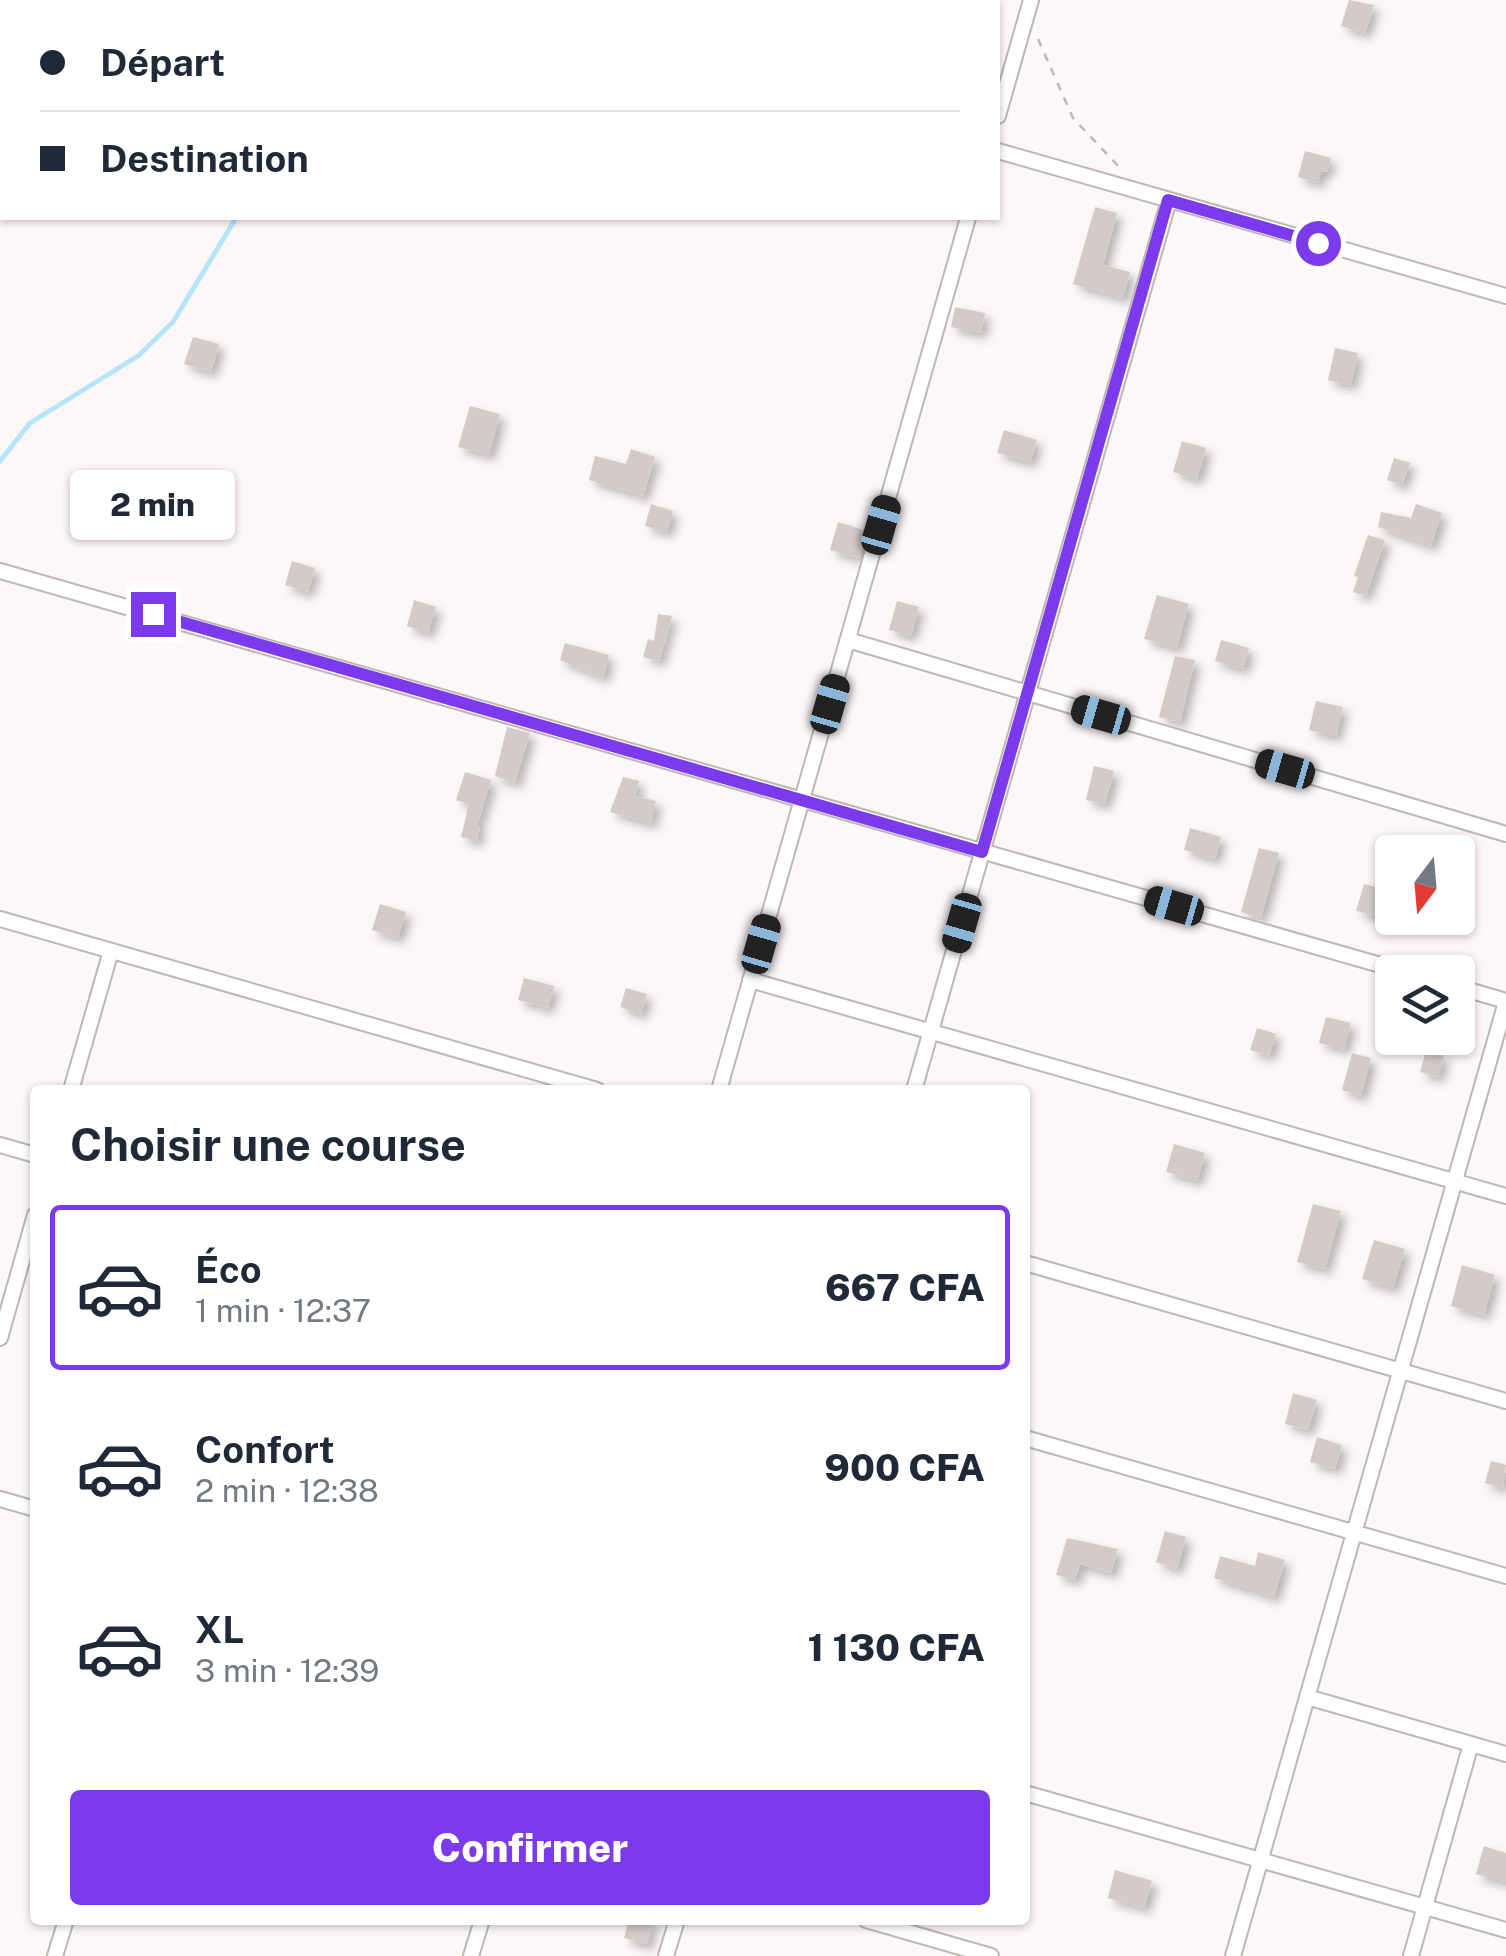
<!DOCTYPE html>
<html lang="fr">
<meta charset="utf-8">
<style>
:root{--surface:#fff;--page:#f2f2f3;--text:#1f2937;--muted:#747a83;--line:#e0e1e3;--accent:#7c3aed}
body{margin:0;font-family:"Public Sans",sans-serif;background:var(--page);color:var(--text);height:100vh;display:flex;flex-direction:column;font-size:38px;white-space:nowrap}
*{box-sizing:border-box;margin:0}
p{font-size:32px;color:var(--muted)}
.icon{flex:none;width:55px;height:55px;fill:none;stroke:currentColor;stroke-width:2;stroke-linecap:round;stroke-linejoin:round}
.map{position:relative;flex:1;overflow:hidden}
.drawer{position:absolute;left:30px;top:1085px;width:1000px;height:840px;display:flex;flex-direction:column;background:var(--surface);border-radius:10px;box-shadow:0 2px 8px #0004}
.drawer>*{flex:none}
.banner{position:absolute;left:0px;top:0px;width:1000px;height:220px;box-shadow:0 2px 8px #0004;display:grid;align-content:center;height:220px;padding:0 40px;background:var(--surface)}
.needle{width:65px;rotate:196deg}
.buttons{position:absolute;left:1375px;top:835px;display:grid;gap:20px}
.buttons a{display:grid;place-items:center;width:100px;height:100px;border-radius:10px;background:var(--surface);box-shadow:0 2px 8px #0004;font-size:50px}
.end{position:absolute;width:45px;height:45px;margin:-22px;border:12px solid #7c3aed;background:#fff;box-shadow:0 0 0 5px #fff}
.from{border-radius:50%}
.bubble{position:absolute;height:70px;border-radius:10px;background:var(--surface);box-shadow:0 2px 8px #0004;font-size:32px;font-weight:800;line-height:70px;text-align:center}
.car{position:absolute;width:30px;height:60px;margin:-30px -15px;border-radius:12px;box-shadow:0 0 8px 2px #0007;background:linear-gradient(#222 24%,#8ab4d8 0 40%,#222 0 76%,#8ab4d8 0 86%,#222 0)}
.banner b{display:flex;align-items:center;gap:35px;height:95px;font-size:38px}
.banner b+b{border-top:2px solid var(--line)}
.banner i{width:25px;height:25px;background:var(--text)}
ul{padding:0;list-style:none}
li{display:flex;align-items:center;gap:30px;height:165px;margin:0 20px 15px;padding:0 20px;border:5px solid transparent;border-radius:10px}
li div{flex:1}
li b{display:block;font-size:38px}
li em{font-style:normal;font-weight:800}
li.on{border-color:var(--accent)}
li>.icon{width:90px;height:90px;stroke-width:1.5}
h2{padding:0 40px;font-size:45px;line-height:120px}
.primary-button{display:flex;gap:20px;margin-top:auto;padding:20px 40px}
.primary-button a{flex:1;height:115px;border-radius:10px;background:var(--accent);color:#fff;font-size:40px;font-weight:800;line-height:115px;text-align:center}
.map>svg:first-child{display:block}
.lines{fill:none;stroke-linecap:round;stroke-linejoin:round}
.stream{stroke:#b5e5fc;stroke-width:5}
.building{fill:#d3caca;filter:url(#shadow)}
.minor-casing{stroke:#bfb6b6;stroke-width:18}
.path{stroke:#beb8b8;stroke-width:2.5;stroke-dasharray:8 8;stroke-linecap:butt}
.minor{stroke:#fff;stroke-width:14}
.route{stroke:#7c3aed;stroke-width:12}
</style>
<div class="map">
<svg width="1506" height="1956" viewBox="0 0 1506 1956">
<defs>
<filter id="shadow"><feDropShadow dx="6" dy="6" stdDeviation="5" flood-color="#0004"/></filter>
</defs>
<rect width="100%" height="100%" fill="#fef7f7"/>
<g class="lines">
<!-- stream -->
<path class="stream" d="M0 461 30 423 138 356 173 322 236 218"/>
</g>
<!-- building -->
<path class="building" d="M1349 0 1374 5 1365 33 1341 26Z
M1305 151 1331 158 1327 172 1321 171 1318 183 1298 177Z
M1095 207 1117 213 1103 265 1130 272 1123 298 1073 284Z
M955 307 985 313 981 333 951 327Z
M193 337 219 344 211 372 184 364Z
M1335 348 1358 353 1351 385 1328 380Z
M470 406 500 414 489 455 458 447Z
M1004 430 1037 440 1030 462 997 453Z
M1182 441 1206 448 1197 479 1173 472Z
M631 449 655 457 643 496 589 480 595 456 626 464Z
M1394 458 1410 463 1402 485 1387 480Z
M651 504 673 511 667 532 645 526Z
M1416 504 1442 513 1431 546 1378 527 1381 512 1411 518Z
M838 522 867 531 859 558 830 550Z
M1368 535 1385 540 1366 596 1353 592 1358 577 1354 576Z
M292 561 315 568 308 592 285 585Z
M1157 595 1189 604 1177 648 1144 639Z
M414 600 436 607 428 633 407 626Z
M897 601 919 607 911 636 889 630Z
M658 614 672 616 659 661 643 657 648 639 654 641Z
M1221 640 1249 648 1243 669 1215 661Z
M565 643 609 655 603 678 560 660Z
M1175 656 1195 660 1180 722 1159 717Z
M1316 701 1343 707 1336 736 1309 730Z
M507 727 530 733 515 783 495 776Z
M1094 766 1114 771 1105 804 1086 800Z
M465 772 491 780 477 826 480 827 477 841 461 837 469 804 456 800Z
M623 777 639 781 635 796 656 801 651 823 610 812Z
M1190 828 1221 837 1215 859 1184 850Z
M1259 848 1279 853 1261 918 1241 912Z
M1364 884 1384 889 1376 916 1356 911Z
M380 904 406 912 398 938 372 930Z
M524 978 554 986 548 1008 518 1000Z
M626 988 647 994 641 1014 620 1007Z
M1326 1017 1351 1023 1344 1049 1319 1043Z
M1257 1028 1276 1034 1269 1056 1250 1050Z
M1426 1051 1444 1056 1438 1077 1420 1072Z
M1352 1053 1371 1058 1361 1096 1342 1090Z
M1174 1144 1205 1153 1197 1181 1166 1172Z
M1313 1204 1341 1211 1325 1269 1297 1262Z
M1374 1240 1405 1249 1393 1288 1362 1279Z
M1462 1265 1495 1275 1484 1315 1451 1306Z
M1293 1393 1317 1400 1308 1430 1285 1424Z
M1317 1437 1342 1445 1335 1469 1310 1462Z
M1491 1461 1506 1465 1503 1488 1485 1483Z
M1165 1531 1186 1537 1177 1569 1156 1562Z
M1067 1538 1118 1549 1111 1573 1080 1564 1075 1580 1056 1575Z
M1258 1552 1285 1560 1274 1597 1214 1578 1220 1556 1255 1566Z
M1484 1846 1506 1853V1882L1476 1874Z
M1115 1870 1152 1881 1144 1908 1108 1898Z
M629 1920H654L647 1944 624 1938Z"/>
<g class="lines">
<!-- minor casing -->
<g class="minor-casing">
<path id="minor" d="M470 0 478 2
M998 116 1031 0
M998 151 1506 296
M0 571 1405 972
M848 640 1506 834
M0 919 597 1090
M750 980 1506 1196
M1458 987 1506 1001
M71 1090 111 951
M719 1090 968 218
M914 1090 1169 200
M0 1145 35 1155
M1025 1263 1506 1401
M0 1338 35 1215
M1025 1438 1506 1576
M0 1499 35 1509
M1307 1697 1506 1754
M1025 1793 1506 1930
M866 1920 991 1956
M55 1956 66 1920
M471 1956 482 1920
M666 1956 677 1920
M1233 1956 1506 1002
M1411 1956 1471 1744"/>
</g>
<!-- path -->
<path class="path" d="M1038 39 1073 118 1121 169"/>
<!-- minor -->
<use href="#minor" class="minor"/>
</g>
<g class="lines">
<!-- route -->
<path class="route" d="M153 614 982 852 1168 200 1318 243"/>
</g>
</svg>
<div class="buttons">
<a><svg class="needle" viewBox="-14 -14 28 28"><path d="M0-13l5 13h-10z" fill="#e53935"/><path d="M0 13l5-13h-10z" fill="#747a83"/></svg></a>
<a><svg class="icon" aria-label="layers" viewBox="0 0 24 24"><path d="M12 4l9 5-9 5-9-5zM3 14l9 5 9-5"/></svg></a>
</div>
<i class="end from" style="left:1318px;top:243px"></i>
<i class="end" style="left:153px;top:614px"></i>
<div class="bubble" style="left:70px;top:470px;width:165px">2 min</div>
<i class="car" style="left:881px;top:525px;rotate:16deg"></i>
<i class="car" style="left:830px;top:704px;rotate:16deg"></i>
<i class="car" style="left:1101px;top:715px;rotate:286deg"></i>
<i class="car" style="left:1285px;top:769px;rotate:286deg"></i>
<i class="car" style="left:1174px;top:906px;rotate:286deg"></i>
<i class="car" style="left:962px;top:923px;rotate:196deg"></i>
<i class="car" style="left:761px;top:944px;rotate:16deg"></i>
<div class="banner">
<b><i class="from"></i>Départ</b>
<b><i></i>Destination</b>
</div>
<section class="drawer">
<h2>Choisir une course</h2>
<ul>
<li class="on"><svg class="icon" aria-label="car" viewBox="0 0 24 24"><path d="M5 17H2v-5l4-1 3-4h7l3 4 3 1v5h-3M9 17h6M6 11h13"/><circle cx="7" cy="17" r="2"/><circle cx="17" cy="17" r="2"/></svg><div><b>Éco</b><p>1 min · 12:37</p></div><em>667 CFA</em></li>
<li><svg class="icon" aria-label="car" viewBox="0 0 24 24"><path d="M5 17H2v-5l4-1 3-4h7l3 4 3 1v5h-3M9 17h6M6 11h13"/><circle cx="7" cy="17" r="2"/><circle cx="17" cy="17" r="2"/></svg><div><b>Confort</b><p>2 min · 12:38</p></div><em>900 CFA</em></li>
<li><svg class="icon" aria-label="car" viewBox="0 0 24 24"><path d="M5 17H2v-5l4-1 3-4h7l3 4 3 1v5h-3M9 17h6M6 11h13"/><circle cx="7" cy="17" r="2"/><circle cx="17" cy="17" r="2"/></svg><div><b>XL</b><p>3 min · 12:39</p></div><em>1 130 CFA</em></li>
</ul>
<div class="primary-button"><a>Confirmer</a></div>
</section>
</div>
